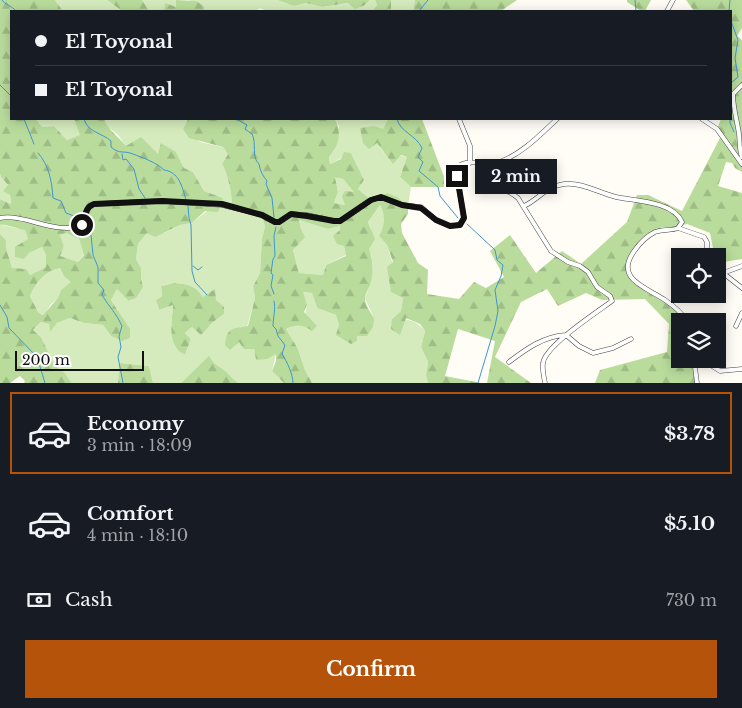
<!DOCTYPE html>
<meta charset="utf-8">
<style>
:root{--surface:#171b24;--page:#242831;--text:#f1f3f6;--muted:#9ea1a6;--line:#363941;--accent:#b45309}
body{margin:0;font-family:"Libre Baskerville",serif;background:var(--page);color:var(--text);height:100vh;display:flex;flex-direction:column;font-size:19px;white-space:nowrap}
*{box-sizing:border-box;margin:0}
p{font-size:16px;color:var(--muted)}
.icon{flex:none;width:28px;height:28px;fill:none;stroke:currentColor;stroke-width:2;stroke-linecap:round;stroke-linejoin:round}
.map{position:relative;height:383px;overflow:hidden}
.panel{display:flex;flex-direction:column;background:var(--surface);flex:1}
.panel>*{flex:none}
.top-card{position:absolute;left:10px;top:10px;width:722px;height:110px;border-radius:0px;box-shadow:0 2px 12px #0003;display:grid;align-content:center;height:110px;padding:0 25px;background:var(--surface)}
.fabs{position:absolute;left:671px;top:248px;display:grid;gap:10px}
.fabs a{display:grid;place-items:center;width:55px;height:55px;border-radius:0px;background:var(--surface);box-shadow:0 2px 12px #0003;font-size:25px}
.scale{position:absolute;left:15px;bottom:12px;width:129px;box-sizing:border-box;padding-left:5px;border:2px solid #111;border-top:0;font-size:14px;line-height:18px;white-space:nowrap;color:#111;-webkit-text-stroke:4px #fff;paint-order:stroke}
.end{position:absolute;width:22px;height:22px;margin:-11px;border:6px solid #111;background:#fff;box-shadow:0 0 0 2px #fff}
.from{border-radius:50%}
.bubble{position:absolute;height:35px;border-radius:0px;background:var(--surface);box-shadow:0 2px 12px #0003;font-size:16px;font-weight:700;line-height:35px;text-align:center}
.top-card b{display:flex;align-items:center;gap:18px;height:48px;font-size:19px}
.top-card b+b{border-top:1px solid var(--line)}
.top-card i{width:12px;height:12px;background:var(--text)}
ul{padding:9px 0 0;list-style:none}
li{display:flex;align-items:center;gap:15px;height:82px;margin:0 10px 8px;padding:0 15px;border:2px solid transparent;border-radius:0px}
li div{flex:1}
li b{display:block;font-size:19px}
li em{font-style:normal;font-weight:700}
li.current{border-color:var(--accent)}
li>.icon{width:45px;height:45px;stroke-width:1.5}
.pay{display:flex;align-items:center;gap:12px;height:55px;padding:0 25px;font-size:19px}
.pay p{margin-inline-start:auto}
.cta{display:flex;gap:10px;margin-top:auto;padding:10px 25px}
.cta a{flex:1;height:58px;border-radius:0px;background:var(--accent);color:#fff;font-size:20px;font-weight:700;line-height:58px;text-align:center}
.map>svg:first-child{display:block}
.grass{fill:#d5ebbd;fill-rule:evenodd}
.forest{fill:url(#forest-firs);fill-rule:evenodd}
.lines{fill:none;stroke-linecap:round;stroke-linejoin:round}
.stream{stroke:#3f96cf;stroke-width:1}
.minor-casing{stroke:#444;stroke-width:5}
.minor{stroke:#fff;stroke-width:4}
.route{stroke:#111;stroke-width:6}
</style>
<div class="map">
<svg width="742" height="383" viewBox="0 0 742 383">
<defs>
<pattern id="forest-firs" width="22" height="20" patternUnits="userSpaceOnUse" patternTransform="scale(1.25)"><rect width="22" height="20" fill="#b9dc9c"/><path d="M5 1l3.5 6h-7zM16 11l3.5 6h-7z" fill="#9ebc85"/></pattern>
</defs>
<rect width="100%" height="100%" fill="#fffdf5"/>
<!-- grass -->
<path class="grass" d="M55 0H107L122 11H63Z
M142 0H176V7L165 4 164 11H149Z
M189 0H277L294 6 306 3 322 7 349 3 365 5 370 0H375L377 5 372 11H266L260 8 256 11H204V6Z
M391 0H415L413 11H391Z
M36 119H74L81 135 67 140 54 126 42 127Z
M104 119H188L183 129 200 142 223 147 228 154 222 164C228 174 232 194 232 206L262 215 265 227 262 238 260 273 253 286 255 298 247 327H240L239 341 254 349 256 360 276 354 272 371 284 383H239L232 379 224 371 214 366 209 357 181 383H153L149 366 121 363 118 383H72L64 372 55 366 41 337 33 330 41 322 49 324 50 331 57 323 70 318 84 323 103 325 111 336 118 310 111 300 117 289 130 301 136 298 141 279V268L136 259 138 244 147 233H164L180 225 192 223 223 198 204 191 193 172 184 168 176 152 158 155 126 146 118 135 107 126ZM175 283C188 284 196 286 203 297L216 300 223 307 224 314 212 323 201 334 192 327 185 333 191 339 185 355C166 345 172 323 173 305L159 310 156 300 162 296 161 286Z
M335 119H388L377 143 384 153 407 157 400 177 411 187 408 206 387 193 371 200 358 189 364 180 351 153 330 164 329 157 334 151 339 126Z
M0 174 1 177 8 185 11 204 0 199Z
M335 177 343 179 355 193 346 205 334 203 338 192Z
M380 205C386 216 386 224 379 236L387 245 403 298 401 311 392 319C406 318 416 320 425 331L421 347 428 362 426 375 428 383H312L305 370 298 349 286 329 296 325H303L307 305 302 292 312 293 317 308 336 315 339 325 357 336 374 318 365 299C369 286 374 274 372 260 372 256 369 252 369 248 368 236 375 234 368 222Z
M299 220 328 229 340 226V230L346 255 326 265 323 275 299 273 293 250 304 237 301 229Z
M0 225C6 225 17 229 25 229L28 239 29 253 42 247 46 255V267L30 275 12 268C10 258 5 251 6 240L0 234Z
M66 233 79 239 84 254 78 262 59 256 64 246 60 235Z
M60 268 65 276 72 282 61 290 58 299 51 304 44 315 38 312 30 296C36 282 45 271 60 268Z"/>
<!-- forest -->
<path class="forest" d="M0 0H55L63 11H11V119H36L42 127 54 126 67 140 80 135 74 119H104C108 130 119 137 126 146L141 137 158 154 161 143 176 152 184 168 193 172 204 191 223 198 218 212 205 211 192 223 180 225 155 237 147 233 138 244 136 259 141 268V279L143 287 136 298 129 301 117 289 111 300 130 329V338L122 341 111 336 103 325 84 323 70 318 57 323 50 332 49 324 41 322 33 330 41 337 55 366 64 372 72 383H24L25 381 20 376 10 383H0V234L6 240C5 251 10 258 12 268L26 269 30 275 46 267V255L42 247 29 253 24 259 15 257V247L28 239 25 230C17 229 7 224 0 225V199L11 204 10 195 3 191 8 185 1 177 0 174ZM66 233 79 239 84 255 78 262 60 256 64 246 60 235ZM60 268 64 276 71 282 61 290 58 298 43 315 38 312 30 296C36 282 45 271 60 268Z
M107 0H142L149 11H122Z
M176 0 196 1 204 6V11H164L165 3 176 7Z
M277 0H370L365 5 355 9 348 3 322 7 306 3 294 6Z
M375 0H391V11H372L377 5Z
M415 0H517L501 11H413Z
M627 0H651L645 11H641L627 2Z
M686 0H742V28L737 36 742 40V172L735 168 732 163 726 162 718 186 742 193V259L718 263V256H715L714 253 710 233 687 224 672 227H662L638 246 627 266 633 280 664 299 687 321H680V359H694L697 383H595L600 370 667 352 669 324 645 299 602 300 586 293 558 306 547 289 521 302 495 357 531 383H487L495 341 458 329 445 376 481 383H428L426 375 428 362 421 347 425 331 420 324 406 318 400 335 391 329 392 319 401 311 403 298 391 292 387 267 393 262 387 245 379 236C385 225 386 216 380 205L368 222 375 239 369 249C373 260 374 272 370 285 368 289 365 295 365 300 366 306 371 313 374 318L373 327 367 336H357V341L351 344 336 335 339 325 336 315 317 308 312 293 303 292 307 305 304 312 317 326 312 331C302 324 297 324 286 329L298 349 305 370 312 383H284L272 371 276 361V354L267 359 256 360 254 349H244L239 342 230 350 225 345C227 327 232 329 248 326L255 298 253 286 260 273 262 238 265 227 262 215 232 206C232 194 228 174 222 164L228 154 223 147 189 138 183 129 188 119H335C342 132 339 146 329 157L330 164 341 159 344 152 351 153 364 180 358 189 371 200 387 193 397 197 408 206V214L401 224 402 233 418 263 428 270 427 294 459 299 474 282 486 288 504 277 490 251 510 235 536 273 562 251 581 264 627 222 637 195H648L682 211 721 136 717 129 721 119H731V11H694ZM335 177 343 179 354 192 345 191 342 196 345 205 334 203 338 192ZM299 220 328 229 340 226V230L333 236 337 244 344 246 346 256 326 265 323 275 299 273 293 250 305 237 301 229Z
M388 119H422L448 187H411L400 177 407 157 401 155 393 164 377 143 369 149 363 143 360 128 374 126 383 129Z
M175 283C188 284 196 286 203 297L215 289 216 300 224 307V314L212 323 201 335 192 327 185 333 191 339 185 355C166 345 172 324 173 305L159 310 156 300 162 296 161 286Z
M209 356C215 366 217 365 225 371 230 375 233 380 239 383H181Z
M120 363 149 366 153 383H118Z"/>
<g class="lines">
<!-- stream -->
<path class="stream" d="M2 0C4 4 12 6 16 11H18
M635 0 636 11
M35 11H38
M419 11 428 0
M729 11 730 0
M731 21 738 40 735 58 738 77 731 83
M0 85 11 96
M24 119 34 144
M84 119C87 132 102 133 111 141V147C120 155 124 150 133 154 143 158 156 162 164 170 179 172 182 186 186 200
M236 119 247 125 245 129C247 131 250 132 252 134 257 143 251 157 259 164 260 171 263 176 267 181L266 184 272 198 274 217
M397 119C400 132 416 135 422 148L418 157 423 162 419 171 438 187 440 196 458 218
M730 119V123L734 132
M38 153C49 165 52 182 53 198L61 201 66 213 74 216 79 222
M122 154 123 160 126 159 134 169 139 189 145 198
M188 206 189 218 191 225 192 271 195 282 207 295
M467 224 495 250 497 260 503 265 501 276 495 290 498 311 495 326 478 383
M85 230 91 235 93 255 98 267V283L104 290 102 295C109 307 117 314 122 326L119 336 121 347 118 357 123 383
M193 266 198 270 202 267
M274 294 271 286 273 275 271 273 273 259 275 256 274 236 276 227
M274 301C276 307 273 319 273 326L276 329 278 336 285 345 282 354C287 362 293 374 293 383
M0 305 7 317 9 328 37 357 45 383"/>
<!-- minor casing -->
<g class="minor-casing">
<path id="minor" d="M667 11 673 0
M742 85 733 94C733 108 737 120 739 134 740 142 739 149 742 157
M459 119 470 146V163
M702 119 717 129 742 164
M478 164C481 186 503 185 518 198L551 251 568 262 580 266 588 272 597 287 610 296 612 301C597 312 545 346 543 363 542 369 544 377 545 383
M524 206C538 200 546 186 564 184 582 182 599 193 616 197 634 201 673 201 682 222L678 228
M0 218C24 213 57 236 83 225L89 206 94 204 162 201 222 205 262 215 275 222H279L291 214 307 215 334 221H340L347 217 371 200 381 197 402 205 421 207 436 220 450 226 459 225 464 218 457 176 459 166C468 158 486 166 497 163 521 155 539 136 557 119
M678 228C671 231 663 229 655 232 647 236 640 243 635 250 613 279 646 287 665 300 674 306 681 312 687 321
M678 228 704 237 707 242V256
M718 272 723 273 742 266
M723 273 742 288
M736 326 742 313
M694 359 697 383
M708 359 709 364 720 371 742 369
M509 362C526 349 544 336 566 335L579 346 593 353 613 348 631 339"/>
</g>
<!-- minor -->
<use href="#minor" class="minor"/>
</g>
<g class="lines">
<!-- route -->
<path class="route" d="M82 225C86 216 84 208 94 204L162 201 222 204 262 215 275 222H279L291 214 307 216 334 221H340L371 200 381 197 402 205 421 208 436 220 450 226 460 225 464 218 457 176"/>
</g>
</svg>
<div class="fabs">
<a><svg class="icon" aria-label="locate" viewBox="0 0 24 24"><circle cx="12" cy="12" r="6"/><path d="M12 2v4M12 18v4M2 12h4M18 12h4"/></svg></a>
<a><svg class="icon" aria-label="layers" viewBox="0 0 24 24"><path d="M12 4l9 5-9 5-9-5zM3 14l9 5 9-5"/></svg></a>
</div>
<div class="scale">200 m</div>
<i class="end from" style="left:82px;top:225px"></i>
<i class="end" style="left:457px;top:176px"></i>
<div class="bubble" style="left:475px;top:159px;width:82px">2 min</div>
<div class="top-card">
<b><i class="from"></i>El Toyonal</b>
<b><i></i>El Toyonal</b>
</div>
</div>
<section class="panel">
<ul>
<li class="current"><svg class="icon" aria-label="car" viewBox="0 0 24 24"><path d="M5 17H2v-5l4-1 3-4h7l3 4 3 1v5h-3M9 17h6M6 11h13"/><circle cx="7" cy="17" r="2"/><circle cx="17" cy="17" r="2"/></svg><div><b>Economy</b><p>3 min · 18:09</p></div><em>$3.78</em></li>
<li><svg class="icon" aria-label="car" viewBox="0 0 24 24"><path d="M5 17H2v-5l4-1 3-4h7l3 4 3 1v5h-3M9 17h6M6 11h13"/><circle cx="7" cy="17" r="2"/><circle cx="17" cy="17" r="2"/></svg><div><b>Comfort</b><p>4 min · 18:10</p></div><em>$5.10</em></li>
</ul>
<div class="pay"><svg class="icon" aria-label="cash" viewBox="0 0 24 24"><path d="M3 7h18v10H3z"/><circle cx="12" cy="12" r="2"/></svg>Cash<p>730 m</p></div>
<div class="cta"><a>Confirm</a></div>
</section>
